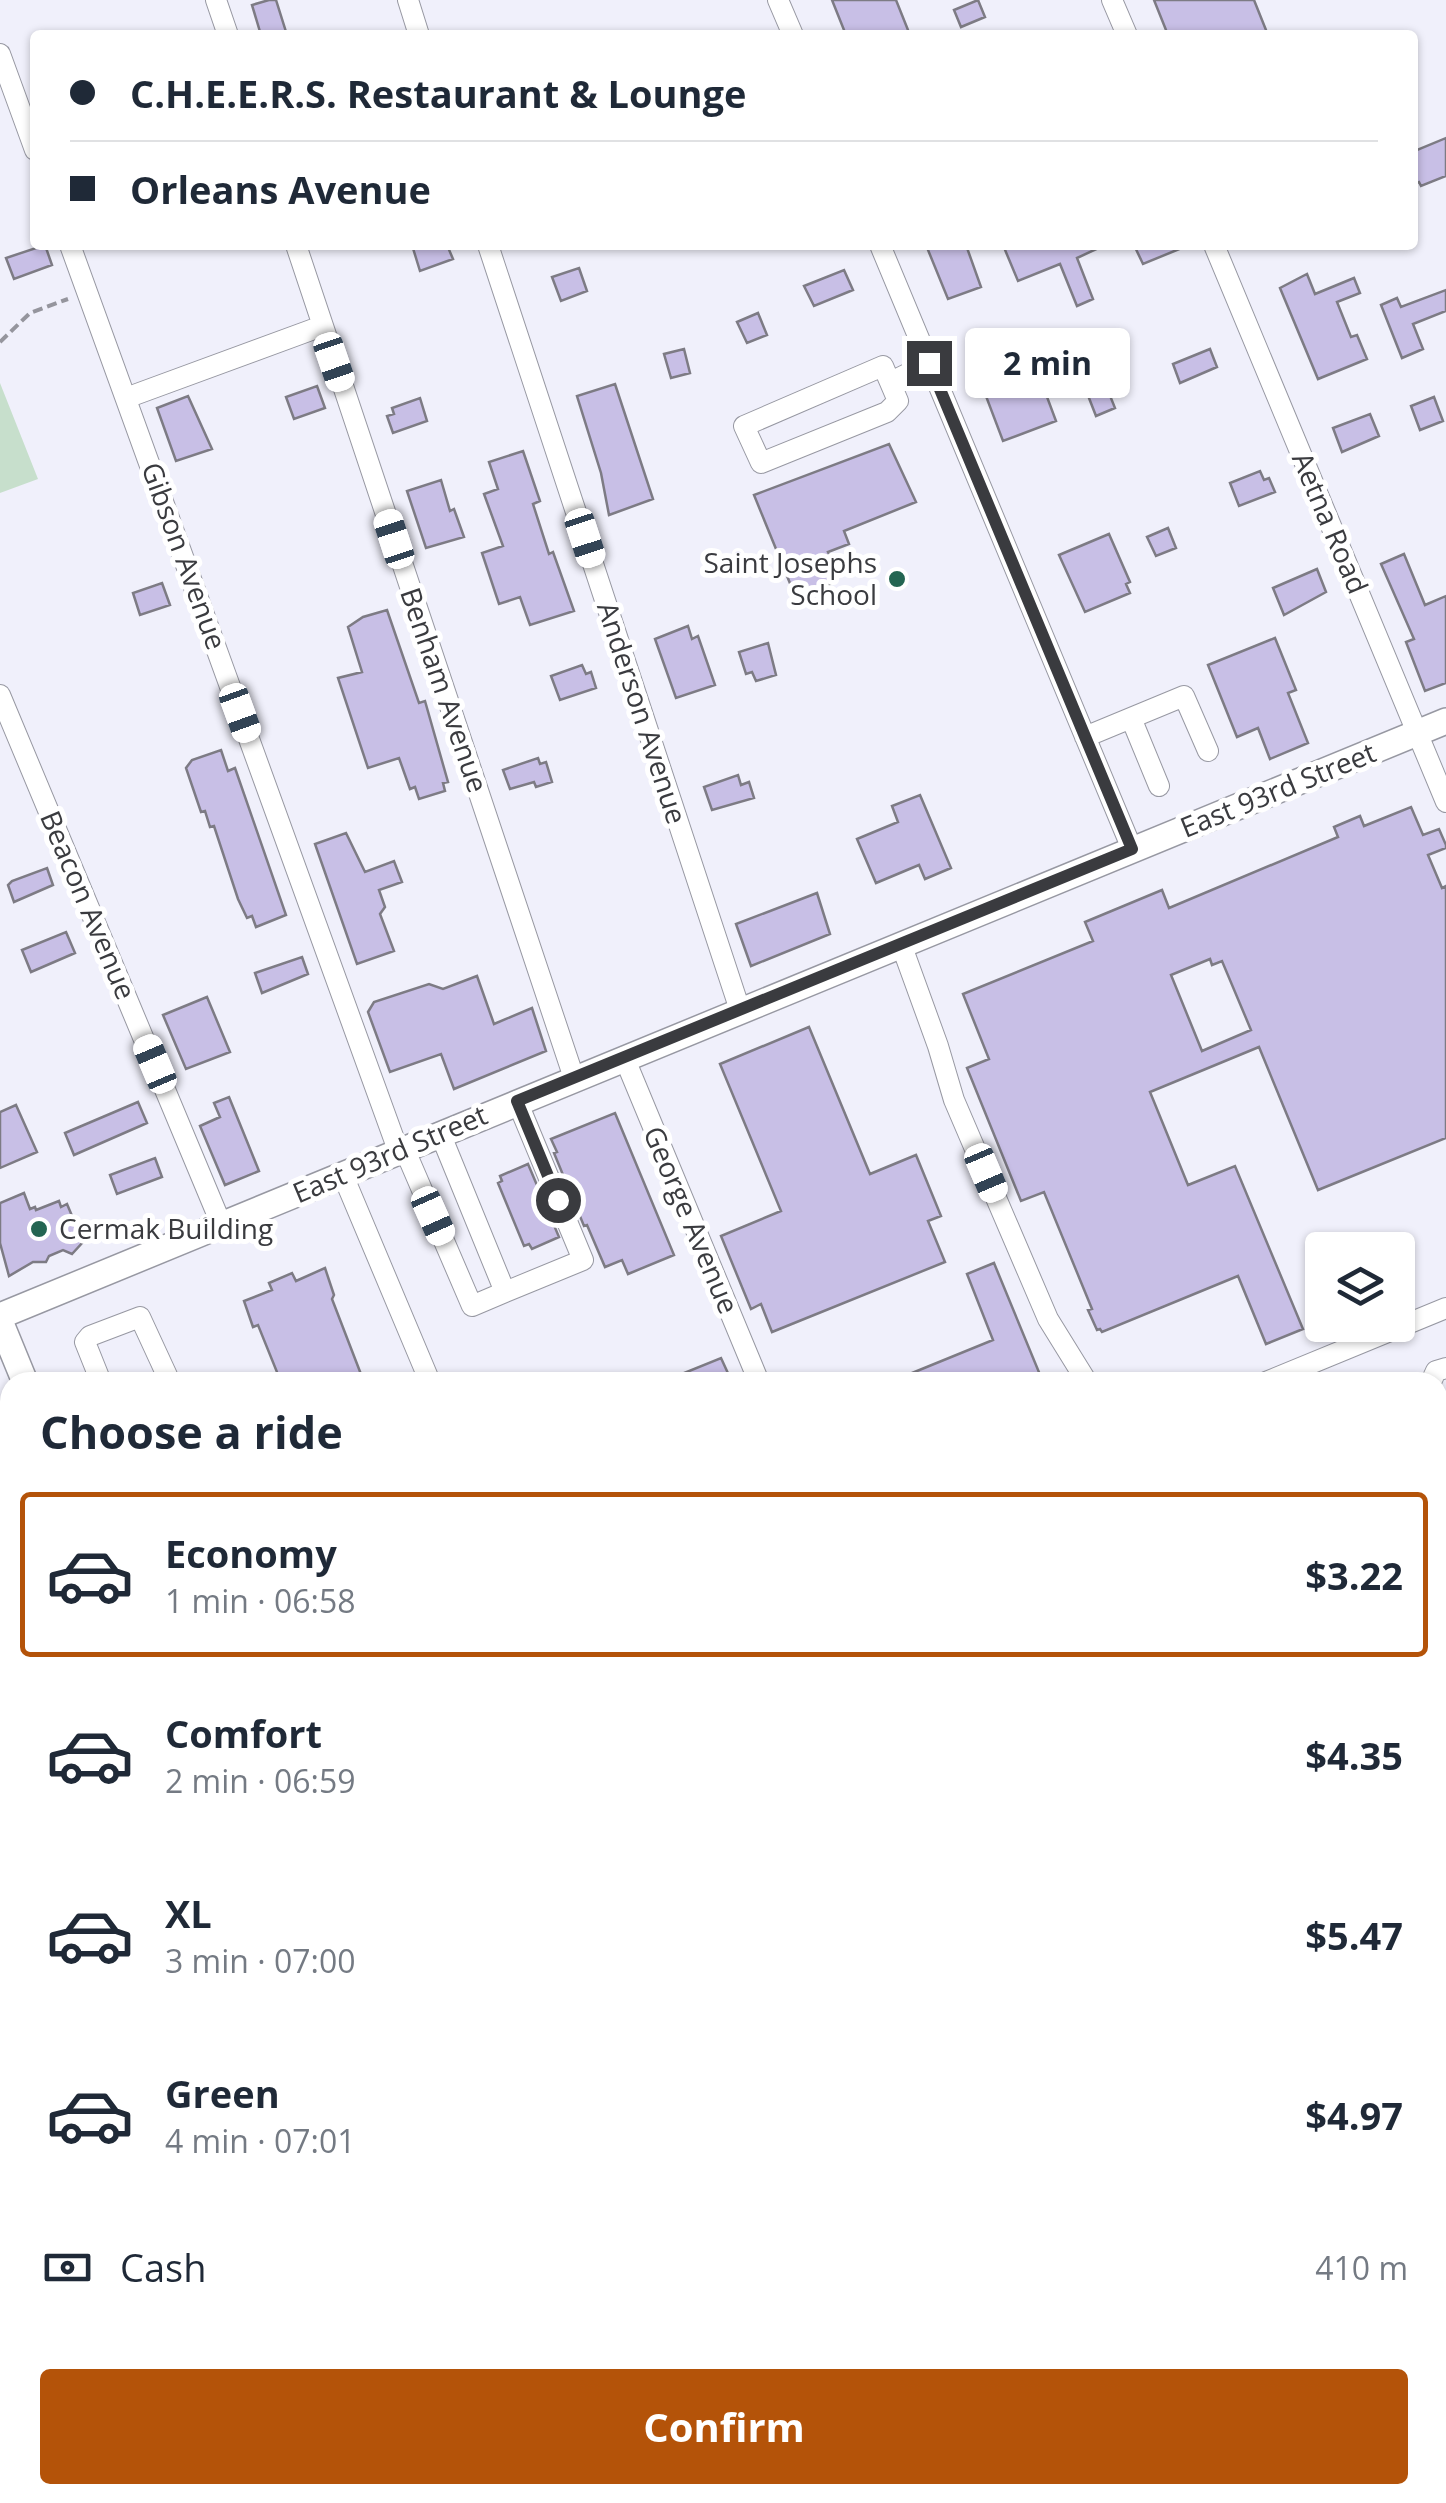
<!DOCTYPE html>
<meta charset="utf-8">
<style>
:root{--surface:#fff;--page:#f2f2f3;--text:#1f2937;--muted:#747a83;--line:#e0e1e3;--accent:#b45309}
body{margin:0;font-family:"Open Sans",sans-serif;background:var(--page);color:var(--text);height:100vh;display:flex;flex-direction:column;font-size:38px;white-space:nowrap}
*{box-sizing:border-box;margin:0}
p{font-size:32px;color:var(--muted)}
.icon{flex:none;width:55px;height:55px;fill:none;stroke:currentColor;stroke-width:2;stroke-linecap:round;stroke-linejoin:round}
.map{position:relative;flex:1;overflow:hidden}
.details{position:absolute;left:0px;top:1372px;width:1448px;height:1132px;display:flex;flex-direction:column;background:var(--surface);border-radius:30px 30px 0 0;box-shadow:0 2px 8px #0004}
.details>*{flex:none}
.banner{position:absolute;left:30px;top:30px;width:1388px;height:220px;border-radius:10px;box-shadow:0 2px 8px #0004;display:grid;align-content:center;height:220px;padding:0 40px;background:var(--surface)}
.controls{position:absolute;left:1305px;top:1232px;display:grid;gap:20px}
.controls a{display:grid;place-items:center;width:110px;height:110px;border-radius:10px;background:var(--surface);box-shadow:0 2px 8px #0004;font-size:50px}
.end{position:absolute;width:45px;height:45px;margin:-22px;border:12px solid #3a3b3f;background:#fff;box-shadow:0 0 0 5px #fff}
.from{border-radius:50%}
.bubble{position:absolute;height:70px;border-radius:10px;background:var(--surface);box-shadow:0 2px 8px #0004;font-size:32px;font-weight:700;line-height:70px;text-align:center}
.car{position:absolute;width:30px;height:60px;margin:-30px -15px;border-radius:12px;box-shadow:0 0 8px 2px #0007;background:linear-gradient(#fff 24%,#345 0 40%,#fff 0 76%,#345 0 86%,#fff 0)}
.banner b{display:flex;align-items:center;gap:35px;height:95px;font-size:38px}
.banner b+b{border-top:2px solid var(--line)}
.banner i{width:25px;height:25px;background:var(--text)}
ul{padding:0;list-style:none}
li{display:flex;align-items:center;gap:30px;height:165px;margin:0 20px 15px;padding:0 20px;border:5px solid transparent;border-radius:10px}
li div{flex:1}
li b{display:block;font-size:38px}
li em{font-style:normal;font-weight:700}
li.on{border-color:var(--accent)}
li>.icon{width:90px;height:90px;stroke-width:1.5}
h2{padding:0 40px;font-size:45px;line-height:120px}
.pay{display:flex;align-items:center;gap:25px;height:110px;padding:0 40px;font-size:38px}
.pay p{margin-inline-start:auto}
.action{display:flex;gap:20px;margin-top:auto;padding:20px 40px}
.action a{flex:1;height:115px;border-radius:10px;background:var(--accent);color:#fff;font-size:40px;font-weight:700;line-height:115px;text-align:center}
.map>svg:first-child{display:block}
.green{fill:#c7dfcc}
.building{fill:#c8bfe6;stroke:#7d7b84;stroke-width:2.5;fill-rule:evenodd}
.lines{fill:none;stroke-linecap:round;stroke-linejoin:round}
.minor-casing{stroke:#9798a2;stroke-width:22}
.major-casing{stroke:#9798a2;stroke-width:28}
.path{stroke:#95959d;stroke-width:4;stroke-dasharray:10 5;stroke-linecap:butt}
.minor{stroke:#fff;stroke-width:20}
.major{stroke:#fff;stroke-width:25}
.rail-casing{stroke:#57585d;stroke-width:10}
.rail{stroke:#fff;stroke-width:6;stroke-dasharray:19;stroke-linecap:butt}
.route{stroke:#3a3b3f;stroke-width:12}
.poi-dot{fill:#246552;stroke:#fff;stroke-width:4}
.labels{text-anchor:middle;stroke-width:10;stroke-linejoin:round;paint-order:stroke}
.street-label{font-size:28px;fill:#3a3b3f;stroke:#fff}
.poi-label{font-size:28px;fill:#3a3b3f;stroke:#fff;text-anchor:end}
</style>
<div class="map">
<svg width="1446" height="2503" viewBox="0 0 1446 2503">
<rect width="100%" height="100%" fill="#f0f0fb"/>
<!-- green -->
<path class="green" d="M0 383 38 479 0 493Z
M1446 1707V1969L1438 1974V1713Z
M1446 2161V2402L1438 2382V2165Z
M124 2495H626L623 2503H109Z"/>
<!-- building -->
<path class="building" d="M269 0H276L287 35H261L252 5Z
M832 0H896L910 35H846Z
M978 0 985 17 961 27 954 10Z
M1154 0H1254L1268 35H1168Z
M1446 138V176L1421 186 1419 182 1412 185V152Z
M45 245 52 265 14 279 6 258Z
M412 245H447L453 259 420 271Z
M926 245H966L981 287 948 299Z
M1003 245H1105L1077 258 1093 299 1077 306 1060 264 1018 281Z
M1134 245H1189L1143 264Z
M579 268 587 291 561 301 552 277Z
M844 270 853 290 814 306 804 286Z
M1307 274 1315 294 1354 278 1360 293 1337 302 1351 337 1357 335 1367 359 1318 379 1280 288Z
M1446 290V311L1413 324 1423 349 1402 358 1381 305 1397 298 1401 307Z
M758 313 767 335 747 343 737 322Z
M1005 340 1010 351 1015 349 1024 371 1028 373 1037 370 1056 421 1003 441 970 354Z
M684 349 690 373 671 378 664 354Z
M1210 349 1217 367 1180 383 1173 364Z
M1094 356 1115 408 1096 416 1075 362Z
M615 384 653 499 609 515 601 473 577 396Z
M317 386 325 408 294 419 286 397Z
M188 396 212 449 176 461 157 408Z
M1434 397 1443 421 1420 430 1411 406Z
M420 398 427 421 393 433 387 416 394 414 392 408Z
M1370 414 1379 436 1342 452 1333 428Z
M889 444 916 502 844 531 849 544 828 552 835 568 828 571 833 583 796 598 754 495Z
M523 451 540 501 533 504 549 554 553 552 574 611 530 625 520 597 499 604 482 553 503 546 484 494 498 489 489 462Z
M1260 471 1264 480 1269 478 1275 492 1239 506 1230 483Z
M441 480 450 511 454 509 464 537 426 548 407 491Z
M1168 528 1176 548 1156 556 1147 537Z
M1109 534 1130 582 1126 584 1130 593 1085 612 1059 555Z
M1404 554 1425 605 1446 596V683L1425 691 1406 642 1414 639 1381 564Z
M1317 569 1326 592 1284 615 1273 588Z
M162 583 170 605 140 615 133 593Z
M387 610 419 703 425 701 448 782 443 783 445 791 419 799 415 787 410 789 399 758 368 768 338 678 362 672 348 627 363 617Z
M688 626 692 639 698 636 715 685 676 698 655 639Z
M1275 638 1296 690 1288 693 1308 743 1270 759 1258 728 1237 737 1208 665Z
M768 643 776 675 756 681 752 672 746 674 739 652Z
M582 665 586 674 591 672 596 688 560 700 551 676Z
M221 750 228 771 235 768 286 915 256 927 252 916 247 918 238 899 214 826 210 827 205 811 201 812 186 768 192 760Z
M538 758 540 764 546 762 552 782 536 787 534 782 510 789 503 770Z
M738 775 741 785 749 782 754 798 712 810 704 787Z
M920 795 951 868 925 879 919 865 876 883 857 839 898 822 892 806Z
M1411 807 1423 835 1439 829 1446 845V848L1428 855 1442 888 1446 886V1138L1318 1190 1259 1047 1150 1092 1188 1185 1235 1166 1303 1329 1266 1344 1238 1276 1102 1332 1100 1329 1097 1330 1088 1310 1092 1309 1044 1192 1021 1201 967 1068 989 1059 963 994 1093 941 1085 922 1162 890 1169 908 1338 837 1334 827 1360 816 1364 826ZM1210 959 1212 965 1222 961 1251 1030 1202 1051 1171 975Z
M346 833 365 872 394 861 402 882 379 890 385 907 380 914 394 951 357 964 315 844Z
M47 868 53 885 14 902 8 885 12 881Z
M817 893 830 934 751 966 736 924Z
M66 932 75 953 31 972 22 950Z
M302 957 308 974 262 993 255 973Z
M477 976 494 1024 532 1008 546 1051 454 1089 441 1054 390 1072 368 1012 374 1002 429 984 443 989Z
M207 997 230 1052 186 1069 163 1015Z
M809 1027 870 1174 916 1155 941 1216 928 1221 945 1262 772 1332 761 1304 751 1309 721 1236 781 1211 720 1064Z
M229 1097 259 1171 225 1185 200 1126 220 1117 214 1103Z
M138 1102 147 1123 74 1155 65 1133Z
M16 1105 37 1152 0 1168V1112Z
M615 1113 674 1255 628 1274 622 1260 605 1267 587 1225 584 1226 554 1153 557 1152 551 1139Z
M155 1158 162 1177 117 1194 110 1175Z
M528 1164 559 1237 532 1249 529 1244 524 1246 498 1183 502 1181 500 1176Z
M24 1193 30 1209 35 1207 36 1210 59 1201 61 1207 67 1204 83 1242 72 1254 63 1250 49 1256 46 1262H33L9 1276 0 1243V1203Z
M994 1263 1043 1382H890L993 1340 967 1274Z
M325 1268 334 1295 332 1299 364 1382H281L258 1325 253 1327 244 1301 272 1290 269 1283 292 1273 296 1281Z
M721 1358 732 1382H662Z"/>
<g class="lines">
<!-- minor casing -->
<g class="minor-casing">
<path id="minor" d="M216 0 228 35
M408 0 419 35
M778 0 793 35
M1112 0 1127 35
M0 54 35 150
M70 245 398 1150
M296 245 574 1078
M488 245 740 1010
M880 245 1132 849
M1214 245 1446 802
M883 366 898 401 887 412 761 463 744 426Z
M891 382 929 363
M126 398 322 326
M0 695 222 1226
M1131 718 1159 786
M1085 737 1184 696 1208 751
M901 944 938 1046 954 1100 1048 1319 1087 1382
M624 1057 759 1382
M440 1133 505 1292 583 1260 517 1101
M404 1148 472 1306 505 1292
M342 1173 430 1382
M101 1382 85 1342 90 1336 140 1317 170 1382
M1266 1382 1446 1308
M1431 1382 1436 1371 1446 1368
M1438 1420 1446 1435
M0 1491 10 1487
M1438 1503 1446 1505
M1438 1537 1446 1530
M1438 1667 1446 1661
M0 1668 10 1664
M0 2298 10 2294
M0 2363 10 2388
M55 2495 58 2503
M109 2503 124 2495"/>
</g>
<!-- major casing -->
<g class="major-casing">
<path id="major" d="M0 1316 1446 721
M0 1321 25 1382
M489 2495 492 2503"/>
</g>
<!-- path -->
<path class="path" d="M0 342 30 313 68 299"/>
<!-- minor -->
<use href="#minor" class="minor"/>
<!-- major -->
<use href="#major" class="major"/>
<!-- rail casing -->
<g class="rail-casing">
<path id="rail" d="M1438 1910 1446 1905
M1438 2100 1446 2096
M1438 2165 1446 2161
M360 2503 374 2495
M387 2503 402 2495
M767 2503 778 2495"/>
</g>
<!-- rail -->
<use href="#rail" class="rail"/>
</g>
<g class="lines">
<!-- route -->
<path class="route" d="M558 1200 517 1101 1132 849 929 363"/>
</g>
<!-- markers -->
<g class="poi-dot">
<circle cx="897" cy="579" r="10"/>
<circle cx="39" cy="1229" r="10"/>
</g>
<g class="labels">
<!-- street labels -->
<g class="street-label">
<text transform="translate(1330 523) rotate(67)" y="10">Aetna Road</text>
<text transform="translate(184 556) rotate(70)" y="10">Gibson Avenue</text>
<text transform="translate(444 690) rotate(71)" y="10">Benham Avenue</text>
<text transform="translate(642 713) rotate(72)" y="10">Anderson Avenue</text>
<text transform="translate(1278 790) rotate(-22)" y="10">East 93rd Street</text>
<text transform="translate(88 905) rotate(67)" y="10">Beacon Avenue</text>
<text transform="translate(390 1154) rotate(-23)" y="10">East 93rd Street</text>
<text transform="translate(691 1220) rotate(67)" y="10">George Avenue</text>
</g>
<!-- poi labels -->
<g class="poi-label">
<text x="877" y="573">Saint Josephs<tspan x="877" dy="32">School</tspan></text>
<text x="59" y="1239" text-anchor="start">Cermak Building</text>
</g>
</g>
</svg>
<div class="controls">
<a><svg class="icon" aria-label="layers" viewBox="0 0 24 24"><path d="M12 4l9 5-9 5-9-5zM3 14l9 5 9-5"/></svg></a>
</div>
<i class="end from" style="left:558px;top:1200px"></i>
<i class="end" style="left:929px;top:363px"></i>
<div class="bubble" style="left:965px;top:328px;width:165px">2 min</div>
<i class="car" style="left:334px;top:362px;rotate:161deg"></i>
<i class="car" style="left:585px;top:538px;rotate:162deg"></i>
<i class="car" style="left:394px;top:539px;rotate:342deg"></i>
<i class="car" style="left:240px;top:713px;rotate:160deg"></i>
<i class="car" style="left:155px;top:1064px;rotate:337deg"></i>
<i class="car" style="left:986px;top:1173px;rotate:157deg"></i>
<i class="car" style="left:433px;top:1216px;rotate:156deg"></i>
<div class="banner">
<b><i class="from"></i>C.H.E.E.R.S. Restaurant &amp; Lounge</b>
<b><i></i>Orleans Avenue</b>
</div>
<section class="details">
<h2>Choose a ride</h2>
<ul>
<li class="on"><svg class="icon" aria-label="car" viewBox="0 0 24 24"><path d="M5 17H2v-5l4-1 3-4h7l3 4 3 1v5h-3M9 17h6M6 11h13"/><circle cx="7" cy="17" r="2"/><circle cx="17" cy="17" r="2"/></svg><div><b>Economy</b><p>1 min · 06:58</p></div><em>$3.22</em></li>
<li><svg class="icon" aria-label="car" viewBox="0 0 24 24"><path d="M5 17H2v-5l4-1 3-4h7l3 4 3 1v5h-3M9 17h6M6 11h13"/><circle cx="7" cy="17" r="2"/><circle cx="17" cy="17" r="2"/></svg><div><b>Comfort</b><p>2 min · 06:59</p></div><em>$4.35</em></li>
<li><svg class="icon" aria-label="car" viewBox="0 0 24 24"><path d="M5 17H2v-5l4-1 3-4h7l3 4 3 1v5h-3M9 17h6M6 11h13"/><circle cx="7" cy="17" r="2"/><circle cx="17" cy="17" r="2"/></svg><div><b>XL</b><p>3 min · 07:00</p></div><em>$5.47</em></li>
<li><svg class="icon" aria-label="car" viewBox="0 0 24 24"><path d="M5 17H2v-5l4-1 3-4h7l3 4 3 1v5h-3M9 17h6M6 11h13"/><circle cx="7" cy="17" r="2"/><circle cx="17" cy="17" r="2"/></svg><div><b>Green</b><p>4 min · 07:01</p></div><em>$4.97</em></li>
</ul>
<div class="pay"><svg class="icon" aria-label="cash" viewBox="0 0 24 24"><path d="M3 7h18v10H3z"/><circle cx="12" cy="12" r="2"/></svg>Cash<p>410 m</p></div>
<div class="action"><a>Confirm</a></div>
</section>
</div>
